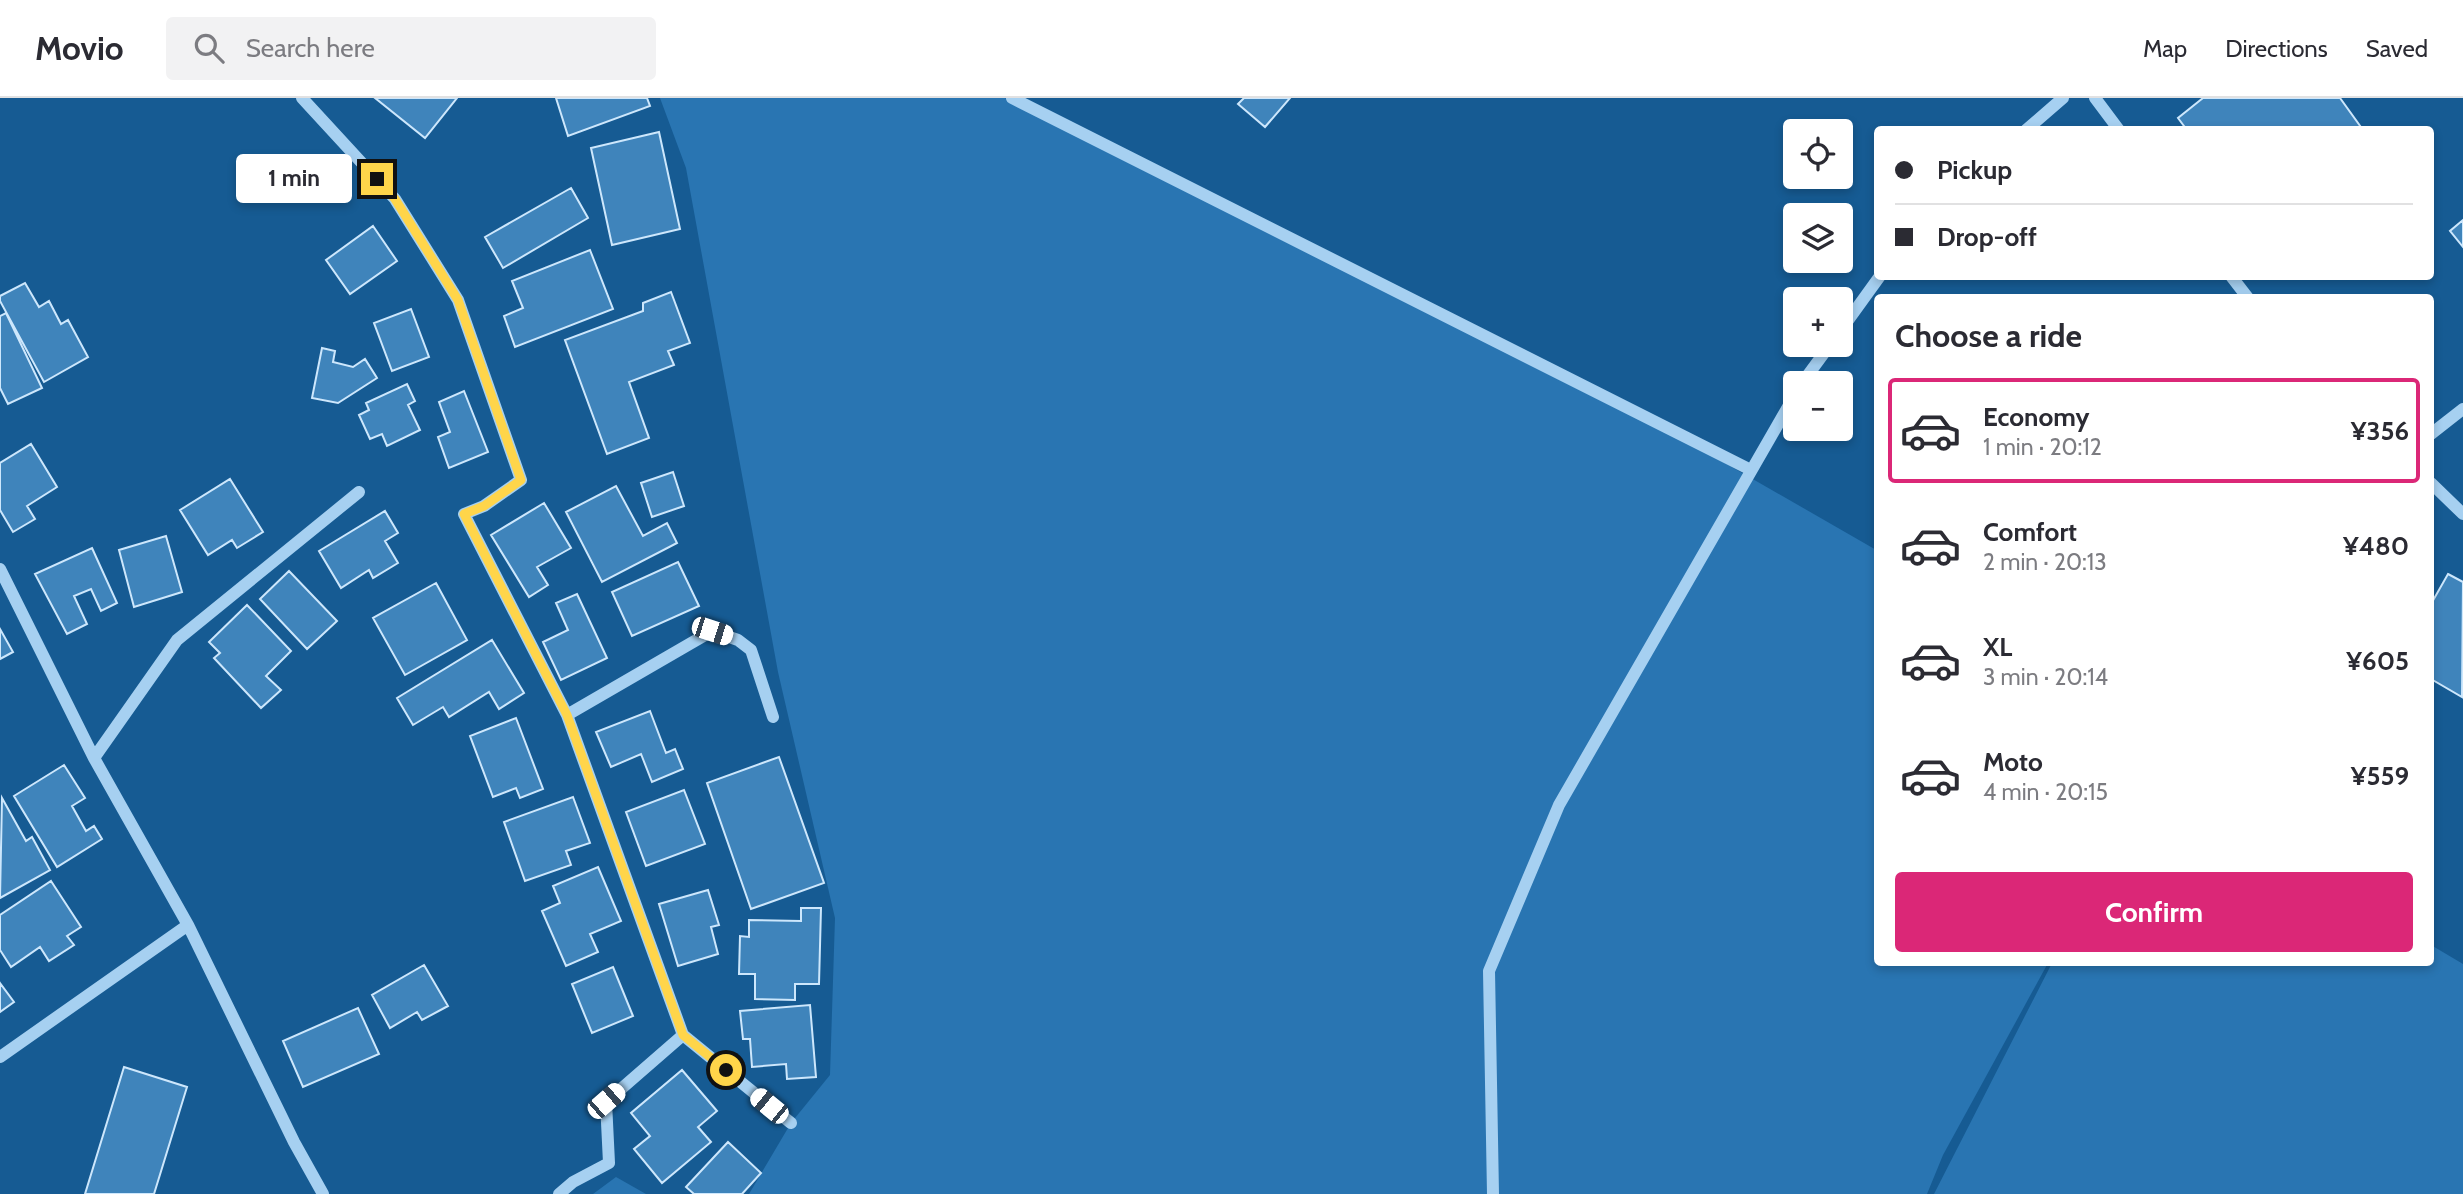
<!DOCTYPE html>
<meta charset="utf-8">
<style>
:root{--surface:#fff;--page:#f2f2f3;--text:#2b2b33;--muted:#7c7c81;--line:#e1e1e2;--accent:#db2777}
body{margin:0;font-family:Cabin,sans-serif;background:var(--page);color:var(--text);height:100vh;display:flex;flex-direction:column;font-size:26px;white-space:nowrap}
*{box-sizing:border-box;margin:0}
p{font-size:23px;color:var(--muted)}
.icon{flex:none;width:38px;height:38px;fill:none;stroke:currentColor;stroke-width:2;stroke-linecap:round;stroke-linejoin:round}
.map{position:relative;flex:1;overflow:hidden}
.panel{position:absolute;left:1874px;top:196px;width:560px;height:672px;display:flex;flex-direction:column;background:var(--surface);border-radius:7px;box-shadow:0 4px 10px #0003}
.panel>*{flex:none}
.banner{position:absolute;left:1874px;top:28px;width:560px;height:154px;border-radius:7px;box-shadow:0 4px 10px #0003;display:grid;align-content:center;height:154px;padding:0 21px;background:var(--surface)}
.tools{position:absolute;left:1783px;top:21px;display:grid;gap:14px}
.tools a{display:grid;place-items:center;width:70px;height:70px;border-radius:7px;background:var(--surface);box-shadow:0 4px 10px #0003;font-size:35px}
.end{position:absolute;width:32px;height:32px;margin:-16px;border:9px solid #ffd54a;background:#111;box-shadow:0 0 0 4px #111}
.from{border-radius:50%}
.bubble{position:absolute;height:49px;border-radius:7px;background:var(--surface);box-shadow:0 4px 10px #0003;font-size:23px;font-weight:700;line-height:49px;text-align:center}
.car{position:absolute;width:21px;height:42px;margin:-21px -10px;border-radius:9px;box-shadow:0 0 5px 2px #0007;background:linear-gradient(#fff 24%,#345 0 40%,#fff 0 76%,#345 0 86%,#fff 0)}
.banner b{display:flex;align-items:center;gap:24px;height:66px;font-size:26px}
.banner b+b{border-top:2px solid var(--line)}
.banner i{width:18px;height:18px;background:var(--text)}
ul{padding:0;list-style:none}
li{display:flex;align-items:center;gap:21px;height:105px;margin:0 14px 10px;padding:0 7px;border:4px solid transparent;border-radius:7px}
li div{flex:1}
li b{display:block;font-size:26px}
li em{font-style:normal;font-weight:700}
li.on{border-color:var(--accent)}
li>.icon{width:63px;height:63px;stroke-width:1.5}
h2{padding:0 21px;font-size:32px;line-height:84px}
.primary-button{display:flex;gap:14px;margin-top:auto;padding:14px 21px}
.primary-button a{flex:1;height:80px;border-radius:7px;background:var(--accent);color:#fff;font-size:28px;font-weight:700;line-height:80px;text-align:center}
header{display:flex;align-items:center;gap:42px;box-sizing:border-box;height:98px;padding:0 35px;background:var(--surface);border-bottom:2px solid var(--line)}
header strong{font-size:33px}
nav{display:flex;gap:38px;margin-inline-start:auto;font-size:24px}
.search{width:490px;height:63px;background:var(--page);display:flex;align-items:center;gap:18px;box-sizing:border-box;padding:0 24px;border-radius:7px;color:var(--muted);font-size:26px}
.map>svg:first-child{display:block}
.green{fill:#2975b2}
.building{fill:#3f84bb;stroke:#cde7fc;stroke-width:2}
.lines{fill:none;stroke-linecap:round;stroke-linejoin:round}
.minor{stroke:#a6d0f1;stroke-width:12}
.route{stroke:#ffd54a;stroke-width:9}
</style>
<header>
<strong>Movio</strong>
<div class="search"><svg class="icon" aria-label="search" viewBox="0 0 24 24"><circle cx="10" cy="10" r="6"/><path d="M15 15l6 6"/></svg>Search here</div>
<nav><a>Map</a><a>Directions</a><a>Saved</a></nav>
</header>
<div class="map">
<svg width="2463" height="1096" viewBox="0 0 2463 1096">
<rect width="100%" height="100%" fill="#165b93"/>
<!-- green -->
<path class="green" d="M660 0H1005L1652 323 1878 453V864L2048 865 1943 1057 1927 1096H749L791 1025 830 977 835 820 778 574 686 70Z
M2431 847 2463 866V1096H1934L2052 865 2431 864Z
M616 1079 646 1096H593Z"/>
<!-- building -->
<path class="building" d="M375 0H457L425 40Z
M556 0H647L650 8 568 38Z
M1244 0H1290L1265 29 1238 6Z
M2203 0H2340L2363 32H2187L2178 20Z
M659 34 680 131 612 147 591 50Z
M571 90 588 120 503 170 485 139Z
M2463 122V149L2450 133Z
M373 128 397 163 350 196 326 162Z
M590 152 613 211 515 249 504 218 523 210 512 183Z
M25 185 39 209 49 203 61 226 68 222 88 259 44 284 0 203V198Z
M671 194 690 245 668 253 674 267 629 284 649 340 607 356 565 242 643 213V205Z
M411 211 429 259 392 273 374 225Z
M6 215 42 290 8 306 0 290V218Z
M322 250 335 253 333 264 353 269 365 261 377 280 338 305 312 300Z
M407 286 415 303 408 307 420 332 387 348 382 336 370 341 359 317 369 312 366 305Z
M464 293 488 354 449 370 438 339 450 334 439 304Z
M31 346 57 389 27 408 35 421 13 434 0 412V365Z
M673 374 684 408 652 419 641 385Z
M230 381 263 434 237 450 232 442 208 457 180 412Z
M616 388 643 438 667 425 677 445 602 484 566 414Z
M544 405 571 450 537 469 548 487 529 499 491 437Z
M385 413 398 435 385 443 398 465 373 480 369 472 341 490 319 453Z
M166 438 182 494 134 509 119 452Z
M92 450 117 505 101 513 91 491 74 498 87 526 67 536 35 476Z
M678 464 699 508 632 538 612 494Z
M289 473 337 523 307 551 260 501Z
M2448 476 2463 484 2462 599 2431 581V506Z
M436 485 467 542 405 577 373 520Z
M577 496 607 560 561 582 543 544 568 532 556 505Z
M247 507 291 553 266 578 281 592 261 610 214 560 220 555 209 544Z
M0 531 13 554 0 561Z
M492 542 524 595 499 611 489 594 449 619 443 609 413 627 397 600Z
M650 613 666 655 675 651 683 671 652 684 641 656 611 669 596 634Z
M516 620 543 691 520 700 516 690 493 699 470 638Z
M779 659 824 785 751 811 707 685Z
M64 667 85 700 72 708 86 733 94 728 102 741 57 769 14 698Z
M684 692 705 746 646 768 626 714Z
M573 699 590 745 566 753 571 767 525 783 504 724Z
M2 700 26 743 32 739 50 772 0 800Z
M598 769 621 823 590 836 598 854 566 868 542 813 560 805 553 788Z
M51 783 81 829 67 838 74 847 49 863 40 849 11 869 0 852V817Z
M708 792 719 827 711 829 718 856 678 868 659 806Z
M801 810H821L819 886H795V902L755 901V876H739L740 838 749 839V822L801 823Z
M424 867 448 908 422 922 417 914 390 930 372 897Z
M613 869 633 918 592 935 572 886Z
M0 885 14 904 0 914Z
M810 907 816 979 787 981 786 966 752 969 750 941H743L740 913Z
M358 910 379 956 303 989 283 943Z
M124 969 187 989 154 1096H85Z
M682 972 717 1013 698 1029 711 1044 662 1085 634 1051 650 1038 631 1015Z
M728 1044 761 1075 742 1096H694L686 1089Z"/>
<g class="lines">
<!-- minor -->
<path class="minor" d="M302 0 395 101 458 202 521 382 484 408 464 416 567 617 683 937
M1012 0 1751 372
M2095 0 2119 32
M2026 32 2063 0
M2231 178 2248 200
M1841 232 1880 178
M1802 285 1830 247
M2431 336 2463 311
M2431 385 2463 416
M0 471 94 660 188 827 294 1044 323 1096
M567 617 712 533 738 542 751 552 773 619
M94 660 177 542 359 394
M0 959 188 827
M559 1096 573 1084 609 1065 606 1004 683 937 791 1025
M1493 1096 1489 873 1559 707 1796 295"/>
</g>
<g class="lines">
<!-- route -->
<path class="route" d="M377 81 395 101 458 202 521 382 484 408 464 416 567 617 683 937 726 972"/>
</g>
</svg>
<div class="tools">
<a><svg class="icon" aria-label="locate" viewBox="0 0 24 24"><circle cx="12" cy="12" r="6"/><path d="M12 2v4M12 18v4M2 12h4M18 12h4"/></svg></a>
<a><svg class="icon" aria-label="layers" viewBox="0 0 24 24"><path d="M12 4l9 5-9 5-9-5zM3 14l9 5 9-5"/></svg></a>
<a>+</a>
<a>−</a>
</div>
<i class="end from" style="left:726px;top:972px"></i>
<i class="end" style="left:377px;top:81px"></i>
<div class="bubble" style="left:236px;top:56px;width:116px">1 min</div>
<i class="car" style="left:712px;top:533px;rotate:108deg"></i>
<i class="car" style="left:606px;top:1003px;rotate:49deg"></i>
<i class="car" style="left:769px;top:1008px;rotate:309deg"></i>
<div class="banner">
<b><i class="from"></i>Pickup</b>
<b><i></i>Drop-off</b>
</div>
<section class="panel">
<h2>Choose a ride</h2>
<ul>
<li class="on"><svg class="icon" aria-label="car" viewBox="0 0 24 24"><path d="M5 17H2v-5l4-1 3-4h7l3 4 3 1v5h-3M9 17h6M6 11h13"/><circle cx="7" cy="17" r="2"/><circle cx="17" cy="17" r="2"/></svg><div><b>Economy</b><p>1 min · 20:12</p></div><em>¥356</em></li>
<li><svg class="icon" aria-label="car" viewBox="0 0 24 24"><path d="M5 17H2v-5l4-1 3-4h7l3 4 3 1v5h-3M9 17h6M6 11h13"/><circle cx="7" cy="17" r="2"/><circle cx="17" cy="17" r="2"/></svg><div><b>Comfort</b><p>2 min · 20:13</p></div><em>¥480</em></li>
<li><svg class="icon" aria-label="car" viewBox="0 0 24 24"><path d="M5 17H2v-5l4-1 3-4h7l3 4 3 1v5h-3M9 17h6M6 11h13"/><circle cx="7" cy="17" r="2"/><circle cx="17" cy="17" r="2"/></svg><div><b>XL</b><p>3 min · 20:14</p></div><em>¥605</em></li>
<li><svg class="icon" aria-label="car" viewBox="0 0 24 24"><path d="M5 17H2v-5l4-1 3-4h7l3 4 3 1v5h-3M9 17h6M6 11h13"/><circle cx="7" cy="17" r="2"/><circle cx="17" cy="17" r="2"/></svg><div><b>Moto</b><p>4 min · 20:15</p></div><em>¥559</em></li>
</ul>
<div class="primary-button"><a>Confirm</a></div>
</section>
</div>
